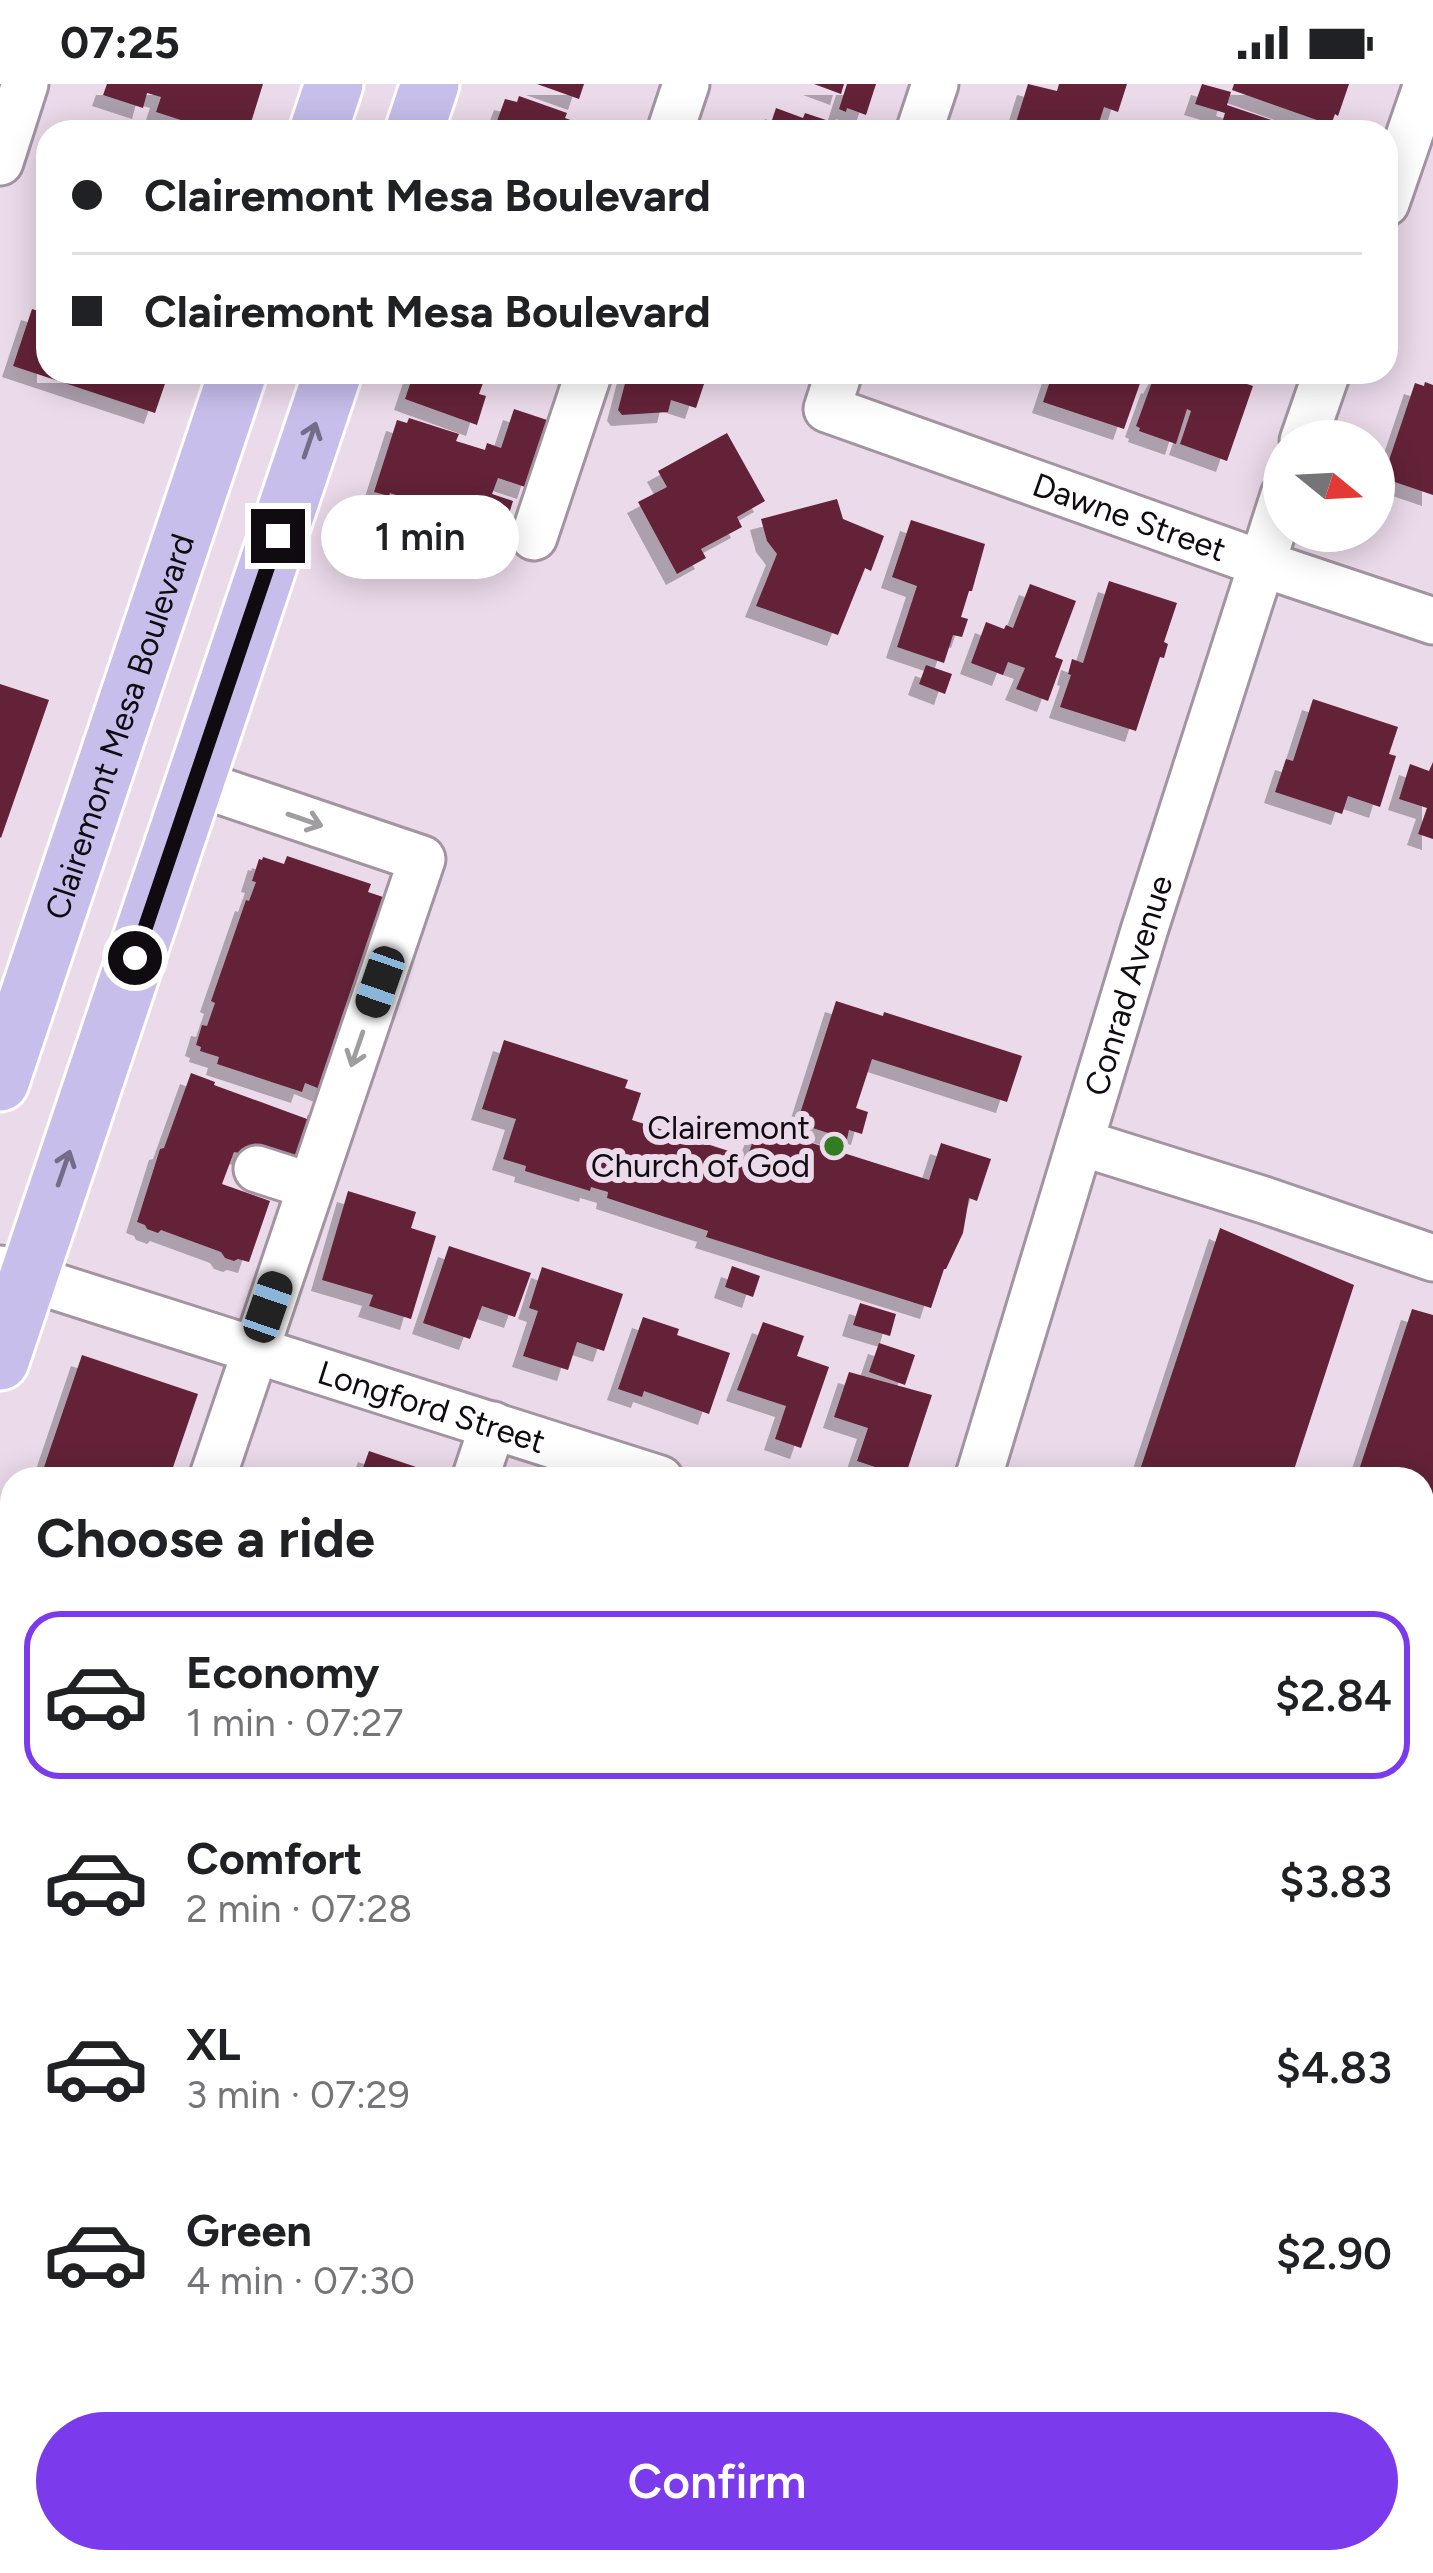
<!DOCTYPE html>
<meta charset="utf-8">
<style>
:root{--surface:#fff;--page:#f6f6f6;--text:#202124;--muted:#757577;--line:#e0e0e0;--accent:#7c3aed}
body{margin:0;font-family:Figtree,sans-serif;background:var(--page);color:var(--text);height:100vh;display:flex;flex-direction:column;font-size:45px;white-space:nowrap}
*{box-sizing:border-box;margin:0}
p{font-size:39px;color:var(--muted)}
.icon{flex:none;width:66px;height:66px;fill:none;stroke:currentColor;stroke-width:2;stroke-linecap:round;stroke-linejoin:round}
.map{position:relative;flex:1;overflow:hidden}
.drawer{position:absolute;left:0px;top:1383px;width:1434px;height:1107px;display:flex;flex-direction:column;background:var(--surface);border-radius:36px 36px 0 0;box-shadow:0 6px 30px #0003}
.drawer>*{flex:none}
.hud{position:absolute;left:36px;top:36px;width:1362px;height:264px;border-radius:36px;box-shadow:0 6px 30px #0003;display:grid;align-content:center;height:264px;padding:0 36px;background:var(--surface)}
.needle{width:78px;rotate:108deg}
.fabs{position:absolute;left:1263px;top:336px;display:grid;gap:24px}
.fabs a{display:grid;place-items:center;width:132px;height:132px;border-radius:50%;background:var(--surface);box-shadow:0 6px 30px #0003;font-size:60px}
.end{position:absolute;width:54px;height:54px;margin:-27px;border:15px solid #100b10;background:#fff;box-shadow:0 0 0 6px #fff}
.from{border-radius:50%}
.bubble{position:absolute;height:84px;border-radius:42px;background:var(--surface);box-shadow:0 6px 30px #0003;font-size:39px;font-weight:600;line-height:84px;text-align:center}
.car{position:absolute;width:36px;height:72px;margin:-36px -18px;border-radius:15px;box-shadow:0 0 9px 3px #0007;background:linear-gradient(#222 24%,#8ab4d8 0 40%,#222 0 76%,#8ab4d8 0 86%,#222 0)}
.hud b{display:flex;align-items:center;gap:42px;height:114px;font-size:45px}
.hud b+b{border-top:3px solid var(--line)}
.hud i{width:30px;height:30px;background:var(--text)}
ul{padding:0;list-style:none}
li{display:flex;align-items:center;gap:36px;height:168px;margin:0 24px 18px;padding:0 12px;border:6px solid transparent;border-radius:36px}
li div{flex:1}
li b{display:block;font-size:45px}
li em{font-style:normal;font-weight:600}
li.current{border-color:var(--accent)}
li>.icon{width:108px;height:108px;stroke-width:1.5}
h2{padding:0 36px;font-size:54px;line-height:144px}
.action{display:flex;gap:24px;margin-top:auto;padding:24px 36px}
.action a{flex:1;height:138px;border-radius:72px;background:var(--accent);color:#fff;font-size:48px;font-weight:600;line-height:138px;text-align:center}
.status{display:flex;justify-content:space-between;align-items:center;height:84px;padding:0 60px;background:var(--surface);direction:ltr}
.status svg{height:33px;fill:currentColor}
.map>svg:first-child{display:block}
.building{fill:#632239;filter:url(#shadow)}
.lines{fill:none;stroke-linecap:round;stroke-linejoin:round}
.minor-casing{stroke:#a394a2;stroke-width:51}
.major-casing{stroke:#fff;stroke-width:63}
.minor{stroke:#fff;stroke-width:45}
.major{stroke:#c7beeb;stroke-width:57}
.oneway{stroke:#756d88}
.oneway2{stroke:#9f9d9f}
.route{stroke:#100b10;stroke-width:15}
.poi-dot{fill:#347c22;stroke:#ebdaea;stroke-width:4.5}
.labels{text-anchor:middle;stroke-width:12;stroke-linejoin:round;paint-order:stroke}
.street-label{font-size:33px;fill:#100b10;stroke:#ebdaea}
.poi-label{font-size:33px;fill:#100b10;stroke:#ebdaea;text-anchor:end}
</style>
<div class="status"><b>07:25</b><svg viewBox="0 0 49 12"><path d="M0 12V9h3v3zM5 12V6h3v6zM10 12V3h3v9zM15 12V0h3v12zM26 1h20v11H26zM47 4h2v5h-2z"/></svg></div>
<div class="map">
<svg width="1433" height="2489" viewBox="0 0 1433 2489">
<defs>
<filter id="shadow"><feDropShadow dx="-11" dy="11" stdDeviation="0" flood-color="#0004"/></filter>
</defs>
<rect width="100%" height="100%" fill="#ebdaea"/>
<!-- building -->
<path class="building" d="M107 0H263L248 48H191L193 40 156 28 161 13 147 9 143 24 103 11Z
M537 0H584L579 15Z
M814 0H844L841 10Z
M847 0H876L866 31 847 24 846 28 839 25Z
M1028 0 1057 7 1059 0H1127L1118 28 1104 23 1096 48H1060L1038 40 1035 48H1022L1014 45Z
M1202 0 1231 8 1227 21 1307 48H1213L1217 37 1222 39 1225 29 1195 20Z
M1234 0H1349L1338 32 1335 30 1331 41 1232 6Z
M519 12 567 29 565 34 593 44 595 36 616 44 615 48H493L505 15 517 18Z
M776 24 803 34 805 29 826 36 824 42 840 48H768Z
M32 225 48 230V288H169L155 329 13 282Z
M414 288H487L479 310 486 312 477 341 405 315Z
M628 288H708L696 324 671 316 668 328 622 331 618 326Z
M1053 288H1144L1124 345 1043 318Z
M1160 288H1245L1241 298 1253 302 1227 377 1180 360 1191 327 1187 325 1176 360 1139 347 1140 344 1136 342 1152 298 1154 299Z
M1425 298 1433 301V411L1383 394 1415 299 1424 302Z
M514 325 550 337 528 404 498 394 492 410 513 417 504 446 390 409 389 412 374 408 397 336 407 339 409 334 459 350 456 357 485 366 487 359 501 364Z
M727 349 765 417 737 433 742 443 701 465 706 474 677 490 638 418 667 403 658 387Z
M837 415 843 435 884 452 871 487 865 484 838 551 756 522 777 470 767 457 761 435Z
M911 436 985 460 972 507H969L961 533 968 535 962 553 953 551 944 579 897 563 917 502 892 493Z
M1109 497 1177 519 1164 558 1168 560 1164 574 1160 573 1136 647 1060 623 1071 591 1068 590 1072 575 1083 579Z
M1030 500 1076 517 1055 573 1063 576 1048 617 1016 605 1025 584 1008 578 1003 591 971 579 986 538 1004 545 1006 541 1013 544Z
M926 581 952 590 945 610 919 600Z
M0 600 49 616 1 754 0 753Z
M1313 615 1398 643 1389 670 1396 672 1380 723 1348 712 1342 730 1275 708 1286 675 1293 677Z
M1433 678V755L1418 750 1427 724 1399 715 1410 680 1429 687Z
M287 772 371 800 368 808 389 815 325 1007 305 999 302 1008 217 980 219 973 200 967 201 963 196 961 202 941 207 942 215 919 211 917 246 816 249 817 256 798 252 797 259 775 262 776 263 773 284 780Z
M836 917 883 932 884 928 1022 972 1007 1018 872 975 856 1024 868 1028 862 1050 849 1046 847 1055 797 1039Z
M504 956 628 996 625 1004 641 1009 632 1036 735 1069 732 1080 744 1083 758 1042 929 1096 941 1059 991 1075 977 1117 969 1114 963 1149 946 1185H944L931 1224 706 1153 708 1147 607 1114 608 1108 591 1103 590 1107 525 1087 526 1082 503 1075 516 1035 482 1025Z
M191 989 215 998 214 1001 307 1035 308 1031 317 1035 303 1082 234 1068 222 1100 270 1117 249 1178 238 1175 234 1177 225 1174 221 1168 161 1146 158 1149 147 1145 145 1141 137 1138 160 1065 164 1064Z
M348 1107 416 1128 411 1144 436 1152 411 1235 369 1222 373 1211 322 1196Z
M1220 1144 1354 1201 1291 1395H1137Z
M449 1162 531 1189 515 1233 482 1222 470 1255 423 1239Z
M732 1182 760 1192 753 1213 725 1203Z
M542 1183 623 1210 604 1267 577 1258 568 1286 523 1272 538 1227 529 1224Z
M860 1219 896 1230 890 1252 853 1241Z
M1412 1225 1433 1231V1626L1423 1657 1422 1395H1356Z
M643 1233 679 1245 677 1251 730 1269 709 1330 644 1307 642 1313 618 1305Z
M763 1238 804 1252 797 1272 829 1283 801 1364 775 1355 786 1322 737 1306Z
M879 1259 915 1271 905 1301 869 1288Z
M82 1271 198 1310 169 1395H40Z
M849 1288 932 1311 905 1393 857 1377 868 1344 834 1333Z
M369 1367 416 1383 412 1395H359Z
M11 1481 12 1702 1 1736 0 1515Z
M1422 1668 1433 1671V1706L1422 1702Z
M0 1736 12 1740V1866L1 1900Z
M1422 1771 1432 1775 1423 1805 1422 1804Z
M1422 1947 1433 1951V2131L1422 2127Z
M12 2389V2433L0 2429V2394L9 2397Z
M1425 2413 1433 2416V2489H1400L1403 2478H1422V2421Z
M3 2469 12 2472V2478H74L71 2489H0Z
M223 2478H236L256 2485 258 2478H312L309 2489H219Z
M446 2478H559L555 2489H477Z
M994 2478H1293L1290 2489H1004Z"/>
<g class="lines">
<!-- minor casing -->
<g class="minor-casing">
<g id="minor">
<path d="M670 48 686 0"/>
<path d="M919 48 935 0"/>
<path d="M0 78 25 0"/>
<path d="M1386 119 1427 0"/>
<path id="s1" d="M839 288 827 325 1260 479 1433 537"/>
<path d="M1303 357 1327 288"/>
<path d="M534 453 589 288"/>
<path d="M194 698 422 775 212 1395"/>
<path d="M1082 1059 1264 1116 1433 1174"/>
<path d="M257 1085 310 1102"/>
<path id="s2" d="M0 1185 660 1395"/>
<path d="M475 1395 493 1341"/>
<path id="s3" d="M978 1395 1144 847 1284 411"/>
<path d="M0 2042 12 2006"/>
<path d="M1422 2275 1426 2262"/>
<path d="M125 2489 129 2478"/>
<path d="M626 2489 630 2478"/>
<path d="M772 2489 776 2478"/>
<path d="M1346 2489 1349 2478"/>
</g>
</g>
<!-- major casing -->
<g class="major-casing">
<g id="major">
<path d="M318 48 334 0"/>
<path d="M414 48 430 0"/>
<path id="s4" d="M0 998 238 288"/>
<path d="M0 1277 333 288"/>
</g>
</g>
<!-- minor -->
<use href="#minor" class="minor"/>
<!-- major -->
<use href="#major" class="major"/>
</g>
<!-- one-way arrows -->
<defs><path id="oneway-shaft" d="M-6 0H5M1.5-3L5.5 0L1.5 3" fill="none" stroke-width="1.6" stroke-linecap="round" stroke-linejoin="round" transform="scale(3)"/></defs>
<g class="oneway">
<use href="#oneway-shaft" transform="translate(310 356) rotate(-71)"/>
<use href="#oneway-shaft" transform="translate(64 1084) rotate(-71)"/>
</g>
<g class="oneway2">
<use href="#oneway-shaft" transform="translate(305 736) rotate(19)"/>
<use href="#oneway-shaft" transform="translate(357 965) rotate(109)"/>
</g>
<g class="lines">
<!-- route -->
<path class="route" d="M135 874 278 452"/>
</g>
<!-- markers -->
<circle class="poi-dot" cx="834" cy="1062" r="12"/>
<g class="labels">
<!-- street labels -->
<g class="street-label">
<text dy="12" stroke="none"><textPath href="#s1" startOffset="360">Dawne Street</textPath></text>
<text dy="12" stroke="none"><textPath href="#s4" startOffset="375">Clairemont Mesa Boulevard</textPath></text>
<text dy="12" stroke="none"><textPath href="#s3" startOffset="516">Conrad Avenue</textPath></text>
<text dy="12" stroke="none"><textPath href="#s2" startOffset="453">Longford Street</textPath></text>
</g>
<!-- poi labels -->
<g class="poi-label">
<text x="810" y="1055">Clairemont<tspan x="810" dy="38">Church of God</tspan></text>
</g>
</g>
</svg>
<div class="fabs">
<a><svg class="needle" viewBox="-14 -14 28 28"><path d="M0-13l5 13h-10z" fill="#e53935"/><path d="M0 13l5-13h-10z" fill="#757577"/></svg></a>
</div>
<i class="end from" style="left:135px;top:874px"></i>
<i class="end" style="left:278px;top:452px"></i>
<div class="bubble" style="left:321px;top:411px;width:198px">1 min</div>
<i class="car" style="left:380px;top:898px;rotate:199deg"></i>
<i class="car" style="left:268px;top:1223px;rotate:19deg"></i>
<div class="hud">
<b><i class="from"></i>Clairemont Mesa Boulevard</b>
<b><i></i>Clairemont Mesa Boulevard</b>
</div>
<section class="drawer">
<h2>Choose a ride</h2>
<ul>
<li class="current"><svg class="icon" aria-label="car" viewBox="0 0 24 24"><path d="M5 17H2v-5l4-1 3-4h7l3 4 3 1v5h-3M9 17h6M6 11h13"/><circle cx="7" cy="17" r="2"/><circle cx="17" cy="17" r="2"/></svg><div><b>Economy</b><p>1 min · 07:27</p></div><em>$2.84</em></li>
<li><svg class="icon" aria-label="car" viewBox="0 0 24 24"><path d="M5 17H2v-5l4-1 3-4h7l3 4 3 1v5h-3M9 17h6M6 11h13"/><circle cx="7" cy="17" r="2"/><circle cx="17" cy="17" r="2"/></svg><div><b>Comfort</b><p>2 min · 07:28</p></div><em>$3.83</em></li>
<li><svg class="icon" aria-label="car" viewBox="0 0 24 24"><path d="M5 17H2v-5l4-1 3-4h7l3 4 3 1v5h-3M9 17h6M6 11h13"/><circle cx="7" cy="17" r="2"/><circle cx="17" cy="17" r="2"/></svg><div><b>XL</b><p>3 min · 07:29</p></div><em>$4.83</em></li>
<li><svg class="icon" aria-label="car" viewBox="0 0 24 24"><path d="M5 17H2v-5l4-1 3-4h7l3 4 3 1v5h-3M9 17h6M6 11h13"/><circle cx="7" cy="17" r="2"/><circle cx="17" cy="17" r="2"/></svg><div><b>Green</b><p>4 min · 07:30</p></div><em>$2.90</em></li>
</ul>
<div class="action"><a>Confirm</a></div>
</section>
</div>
